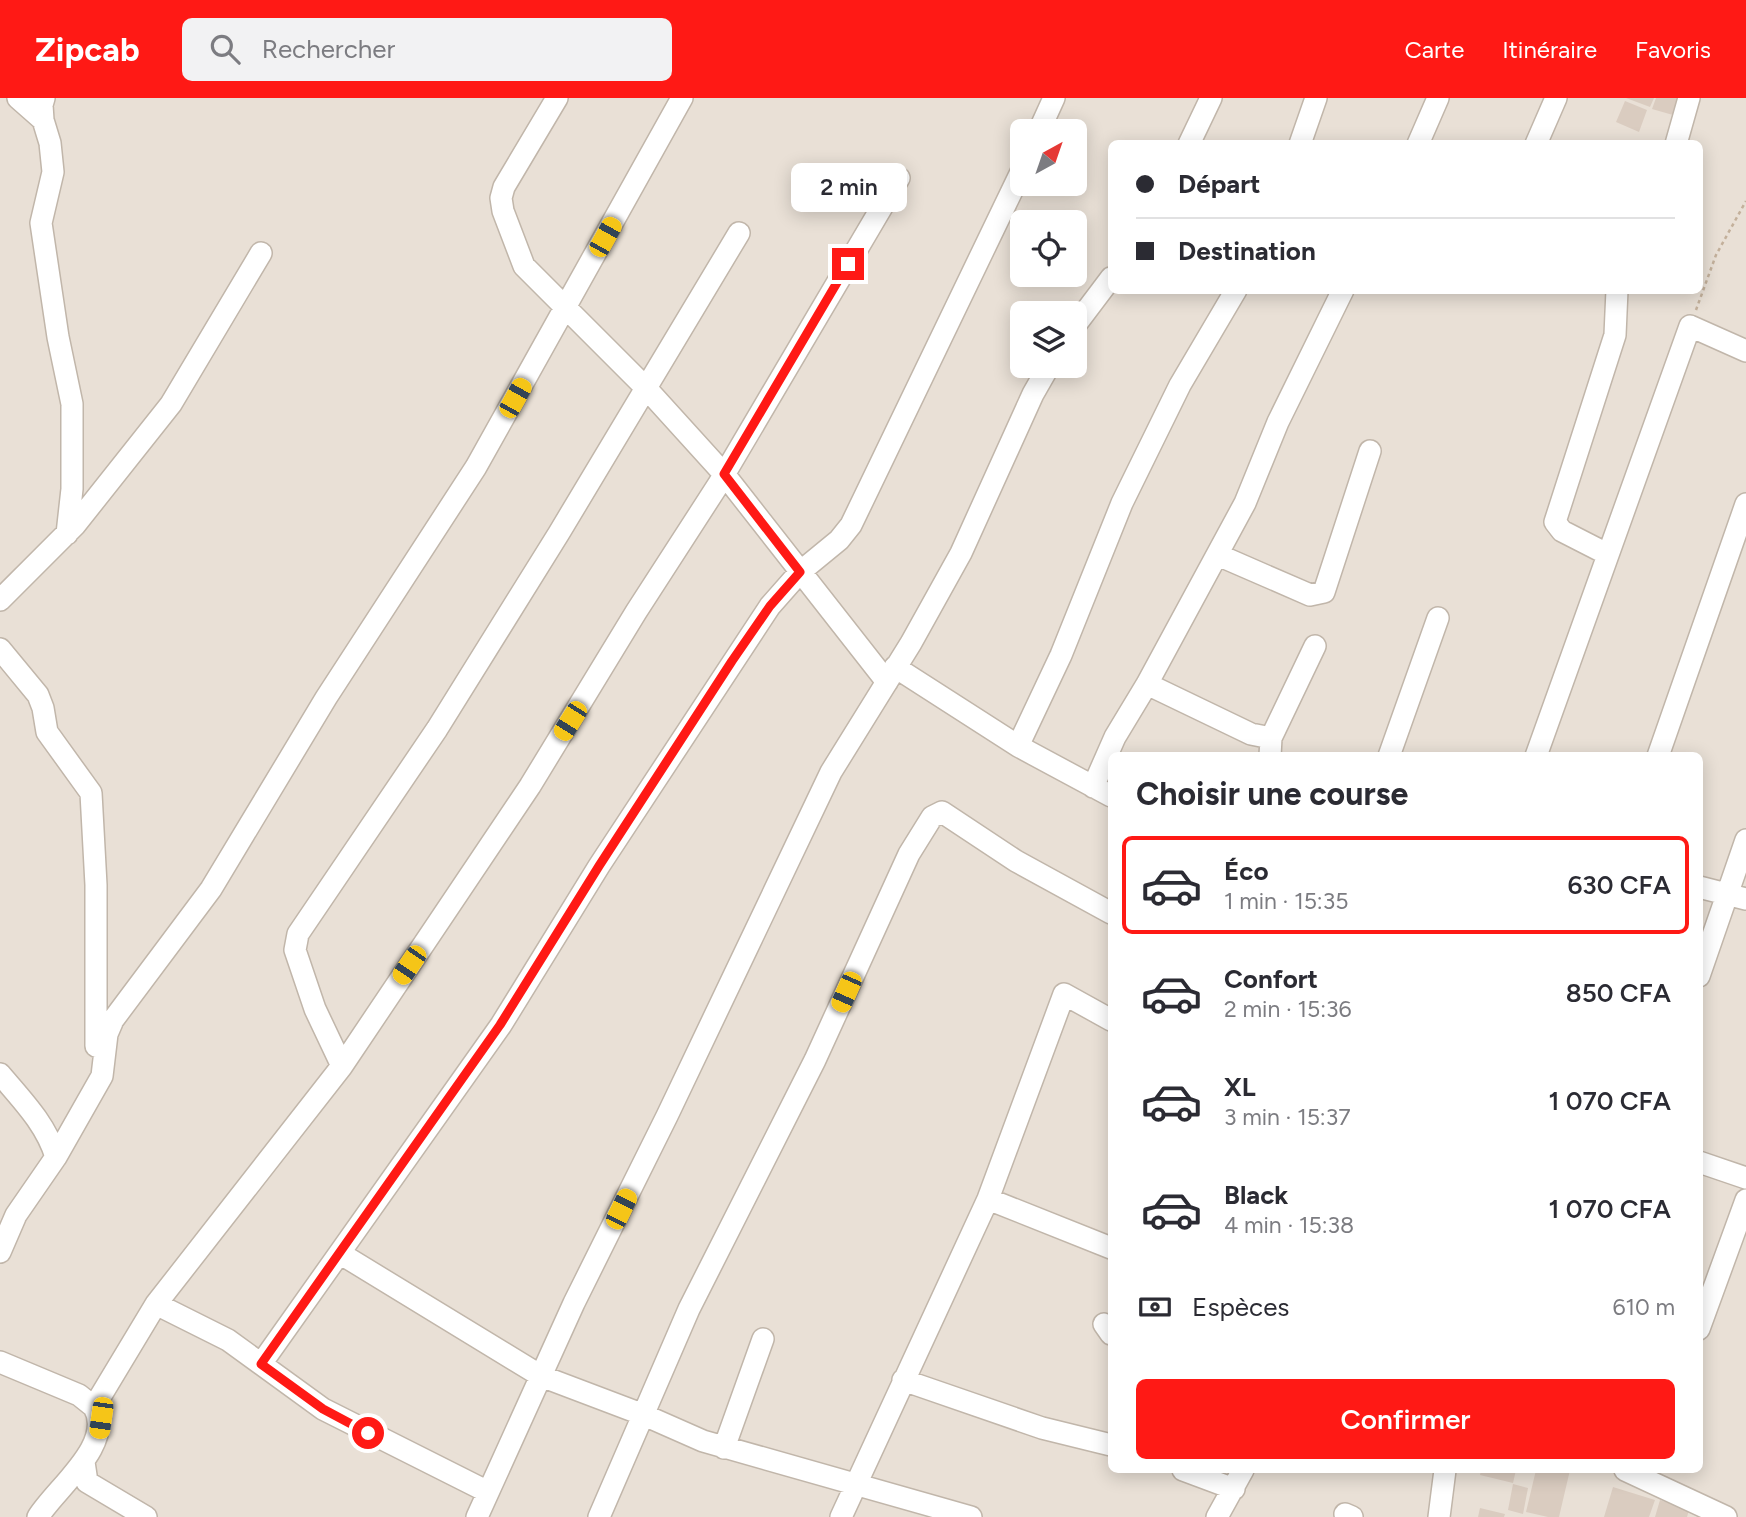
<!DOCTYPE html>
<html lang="fr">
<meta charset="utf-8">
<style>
:root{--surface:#fff;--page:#f2f2f3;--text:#2b2b33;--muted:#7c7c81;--line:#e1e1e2;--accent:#ff1915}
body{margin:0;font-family:Figtree,sans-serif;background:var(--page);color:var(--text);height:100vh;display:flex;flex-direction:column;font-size:26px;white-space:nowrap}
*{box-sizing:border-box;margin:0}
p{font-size:23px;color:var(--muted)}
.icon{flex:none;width:38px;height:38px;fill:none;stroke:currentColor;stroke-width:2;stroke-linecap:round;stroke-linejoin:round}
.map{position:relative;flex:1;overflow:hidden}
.panel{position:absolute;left:1108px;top:654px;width:595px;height:721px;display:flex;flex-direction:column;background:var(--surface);border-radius:10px;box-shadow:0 4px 18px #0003}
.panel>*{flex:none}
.top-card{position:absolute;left:1108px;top:42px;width:595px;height:154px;border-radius:10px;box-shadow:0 4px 18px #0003;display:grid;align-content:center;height:154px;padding:0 28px;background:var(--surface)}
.needle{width:46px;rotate:40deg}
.controls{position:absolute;left:1010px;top:21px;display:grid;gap:14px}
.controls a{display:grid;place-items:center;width:77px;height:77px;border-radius:10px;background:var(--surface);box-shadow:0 4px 18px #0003;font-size:35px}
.end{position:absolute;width:32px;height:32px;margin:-16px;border:9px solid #ff1915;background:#fff;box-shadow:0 0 0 4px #fff}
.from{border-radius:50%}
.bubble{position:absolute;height:49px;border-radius:10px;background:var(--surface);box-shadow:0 4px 18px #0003;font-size:23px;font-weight:600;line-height:49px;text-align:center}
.car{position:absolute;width:21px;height:42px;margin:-21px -10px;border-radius:9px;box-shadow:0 0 5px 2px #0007;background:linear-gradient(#f5c518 24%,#345 0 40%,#f5c518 0 76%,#345 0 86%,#f5c518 0)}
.top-card b{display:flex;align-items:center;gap:24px;height:66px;font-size:26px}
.top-card b+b{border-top:2px solid var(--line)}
.top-card i{width:18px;height:18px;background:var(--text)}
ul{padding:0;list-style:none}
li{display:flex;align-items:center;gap:21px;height:98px;margin:0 14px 10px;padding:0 14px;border:4px solid transparent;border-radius:10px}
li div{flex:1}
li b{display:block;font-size:26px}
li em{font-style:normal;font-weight:600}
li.current{border-color:var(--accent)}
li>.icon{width:63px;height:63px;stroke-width:1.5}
h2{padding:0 28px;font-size:32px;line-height:84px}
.pay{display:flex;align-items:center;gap:18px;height:77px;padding:0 28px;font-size:26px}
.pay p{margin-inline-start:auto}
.button{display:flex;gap:14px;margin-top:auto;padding:14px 28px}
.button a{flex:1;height:80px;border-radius:10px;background:var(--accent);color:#fff;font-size:28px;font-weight:600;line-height:80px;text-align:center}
header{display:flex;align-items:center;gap:42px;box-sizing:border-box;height:98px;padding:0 35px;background:var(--accent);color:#fff}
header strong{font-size:33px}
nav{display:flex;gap:38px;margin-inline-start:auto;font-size:24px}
.search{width:490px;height:63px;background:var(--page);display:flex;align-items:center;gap:18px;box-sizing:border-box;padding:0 24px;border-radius:10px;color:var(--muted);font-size:26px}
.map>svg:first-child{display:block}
.residential{fill:#e9e0d6;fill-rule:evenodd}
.building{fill:#daccc0}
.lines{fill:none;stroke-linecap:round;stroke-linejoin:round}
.minor-casing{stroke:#c1b6aa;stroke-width:24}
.path{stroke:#c3b09b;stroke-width:2.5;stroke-dasharray:3.5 3.5;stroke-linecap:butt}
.minor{stroke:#fff;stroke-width:21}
.route{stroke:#ff1915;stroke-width:9}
</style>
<header>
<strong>Zipcab</strong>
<div class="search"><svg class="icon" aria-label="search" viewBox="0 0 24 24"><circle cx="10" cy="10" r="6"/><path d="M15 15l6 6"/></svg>Rechercher</div>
<nav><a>Carte</a><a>Itinéraire</a><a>Favoris</a></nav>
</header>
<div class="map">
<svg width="1746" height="1419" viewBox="0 0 1746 1419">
<rect width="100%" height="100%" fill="#f5efe8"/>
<!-- residential -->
<path class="residential" d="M0 0H1746V1419H0ZM1022 33H1074V86H1022ZM1111 46H1699V192H1111ZM1022 124H1074V177H1022ZM1022 215H1074V268H1022ZM1111 658H1699V1372H1111Z"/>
<!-- building -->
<path class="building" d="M1626 0H1654L1650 9Z
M1656 0H1685L1680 19 1652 11Z
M1625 3 1647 12 1639 34 1616 24Z
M1481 1372H1516L1513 1385 1480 1377Z
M1536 1372H1570L1559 1419H1548L1526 1414Z
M1513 1386 1528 1390 1523 1416 1508 1412Z
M1613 1389 1655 1402 1649 1419H1604Z
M1660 1402 1689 1412 1687 1419H1655Z
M1480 1410 1505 1416 1504 1419H1478Z"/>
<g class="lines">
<!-- minor casing -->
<g class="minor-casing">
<path id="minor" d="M18 0 43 22
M44 0 42 7 43 22 50 45 53 74 41 125 58 239 72 306V391L67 436
M557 0 504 89 501 100 503 113 524 168 646 290 724 376 887 584
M1039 33 1054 0
M1189 46 1211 0
M1300 46 1316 0
M1418 46 1438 0
M1536 46 1556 0
M1676 46 1689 0
M1074 229 1111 180
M1607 456 1562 433 1555 424 1615 237 1617 192
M1218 457 1310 497 1324 494 1370 353
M0 502 75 427 171 306 261 155
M0 551 38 597 43 610 47 634 91 695 96 787V948
M895 569 1018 648 1111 698
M1147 586 1251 636 1271 640
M1018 648 1061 557 1122 405 1180 287 1236 192
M1270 658 1271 640 1315 548
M1389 658 1438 520
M1536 658 1690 228 1746 253
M1658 658 1746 406
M1093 689 1115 639 1147 586 1245 405 1278 324 1343 192
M1699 789 1746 801
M1699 878 1746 742
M342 968 315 911 295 852 298 836 437 631 559 435 739 135
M0 976C22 1002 46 1026 56 1059
M1699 1064 1746 1080
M988 1101 1111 1150
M0 1154 16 1117 56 1059 102 978 107 936 113 922 211 791 326 600 476 369 682 0
M341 1156 541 1278 644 1317 703 1343 971 1419
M156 1206 228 1242 323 1311 488 1394
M1104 1226 1111 1236
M1699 1231 1746 1102
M0 1264 79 1297 94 1309
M261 1266 501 927 599 768 770 508 800 474 839 442 851 427 1022 72
M903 1282 1042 1330 1111 1347
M724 1350 763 1241
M84 1364 87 1384 146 1419
M1183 1372 1234 1391
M1625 1372 1726 1419
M1345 1416 1352 1419
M38 1419C57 1389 115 1346 94 1309L156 1206 342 968 530 688 636 514 718 387 899 80
M477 1419 574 1205 667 1018 831 674 911 545 961 455 1033 296 1049 268
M599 1419 689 1211 815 962 909 756 932 719 942 714 1016 763 1111 815
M841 1419 988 1101 1064 896 1111 922
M1217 1419 1243 1372
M1439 1419 1445 1372"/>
</g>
<!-- path -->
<path class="path" d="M1696 212 1716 157 1746 103"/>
<!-- minor -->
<use href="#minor" class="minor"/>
</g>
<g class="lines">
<!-- route -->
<path class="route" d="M368 1335 323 1311 261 1266 500 927 599 768 732 563 770 508 800 474 724 376 848 166"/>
</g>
</svg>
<div class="controls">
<a><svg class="needle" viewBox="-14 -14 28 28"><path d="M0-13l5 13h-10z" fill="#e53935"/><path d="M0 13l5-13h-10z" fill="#7c7c81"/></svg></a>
<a><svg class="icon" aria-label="locate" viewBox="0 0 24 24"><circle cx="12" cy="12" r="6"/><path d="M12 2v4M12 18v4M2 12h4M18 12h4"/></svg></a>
<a><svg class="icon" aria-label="layers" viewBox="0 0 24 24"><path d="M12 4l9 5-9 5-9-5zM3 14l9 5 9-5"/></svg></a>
</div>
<i class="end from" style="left:368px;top:1335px"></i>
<i class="end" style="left:848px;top:166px"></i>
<div class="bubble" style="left:791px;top:65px;width:116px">2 min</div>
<i class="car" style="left:605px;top:139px;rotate:29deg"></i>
<i class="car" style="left:515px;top:300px;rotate:29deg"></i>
<i class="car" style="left:570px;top:623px;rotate:212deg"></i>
<i class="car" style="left:409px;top:867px;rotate:214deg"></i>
<i class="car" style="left:846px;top:894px;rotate:204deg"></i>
<i class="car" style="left:621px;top:1111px;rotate:26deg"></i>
<i class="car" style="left:101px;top:1320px;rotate:188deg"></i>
<div class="top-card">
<b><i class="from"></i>Départ</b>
<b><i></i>Destination</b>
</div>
<section class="panel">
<h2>Choisir une course</h2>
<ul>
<li class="current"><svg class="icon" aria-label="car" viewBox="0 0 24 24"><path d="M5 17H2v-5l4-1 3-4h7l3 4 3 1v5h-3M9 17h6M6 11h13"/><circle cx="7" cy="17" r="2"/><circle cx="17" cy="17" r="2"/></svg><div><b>Éco</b><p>1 min · 15:35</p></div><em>630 CFA</em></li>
<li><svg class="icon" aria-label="car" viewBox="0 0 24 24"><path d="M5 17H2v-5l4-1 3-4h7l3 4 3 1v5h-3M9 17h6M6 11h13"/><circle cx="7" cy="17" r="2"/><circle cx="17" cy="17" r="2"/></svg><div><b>Confort</b><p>2 min · 15:36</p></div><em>850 CFA</em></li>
<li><svg class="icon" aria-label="car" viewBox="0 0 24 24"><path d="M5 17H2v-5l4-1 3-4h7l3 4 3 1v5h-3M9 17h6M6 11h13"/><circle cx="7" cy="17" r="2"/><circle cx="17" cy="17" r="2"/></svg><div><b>XL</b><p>3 min · 15:37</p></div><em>1 070 CFA</em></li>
<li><svg class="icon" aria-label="car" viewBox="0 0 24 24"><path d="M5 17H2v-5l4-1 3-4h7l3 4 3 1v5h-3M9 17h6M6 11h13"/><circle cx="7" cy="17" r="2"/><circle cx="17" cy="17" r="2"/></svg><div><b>Black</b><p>4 min · 15:38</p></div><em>1 070 CFA</em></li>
</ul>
<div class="pay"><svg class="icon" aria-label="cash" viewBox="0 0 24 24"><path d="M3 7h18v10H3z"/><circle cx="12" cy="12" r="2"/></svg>Espèces<p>610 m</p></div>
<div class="button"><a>Confirmer</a></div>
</section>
</div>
